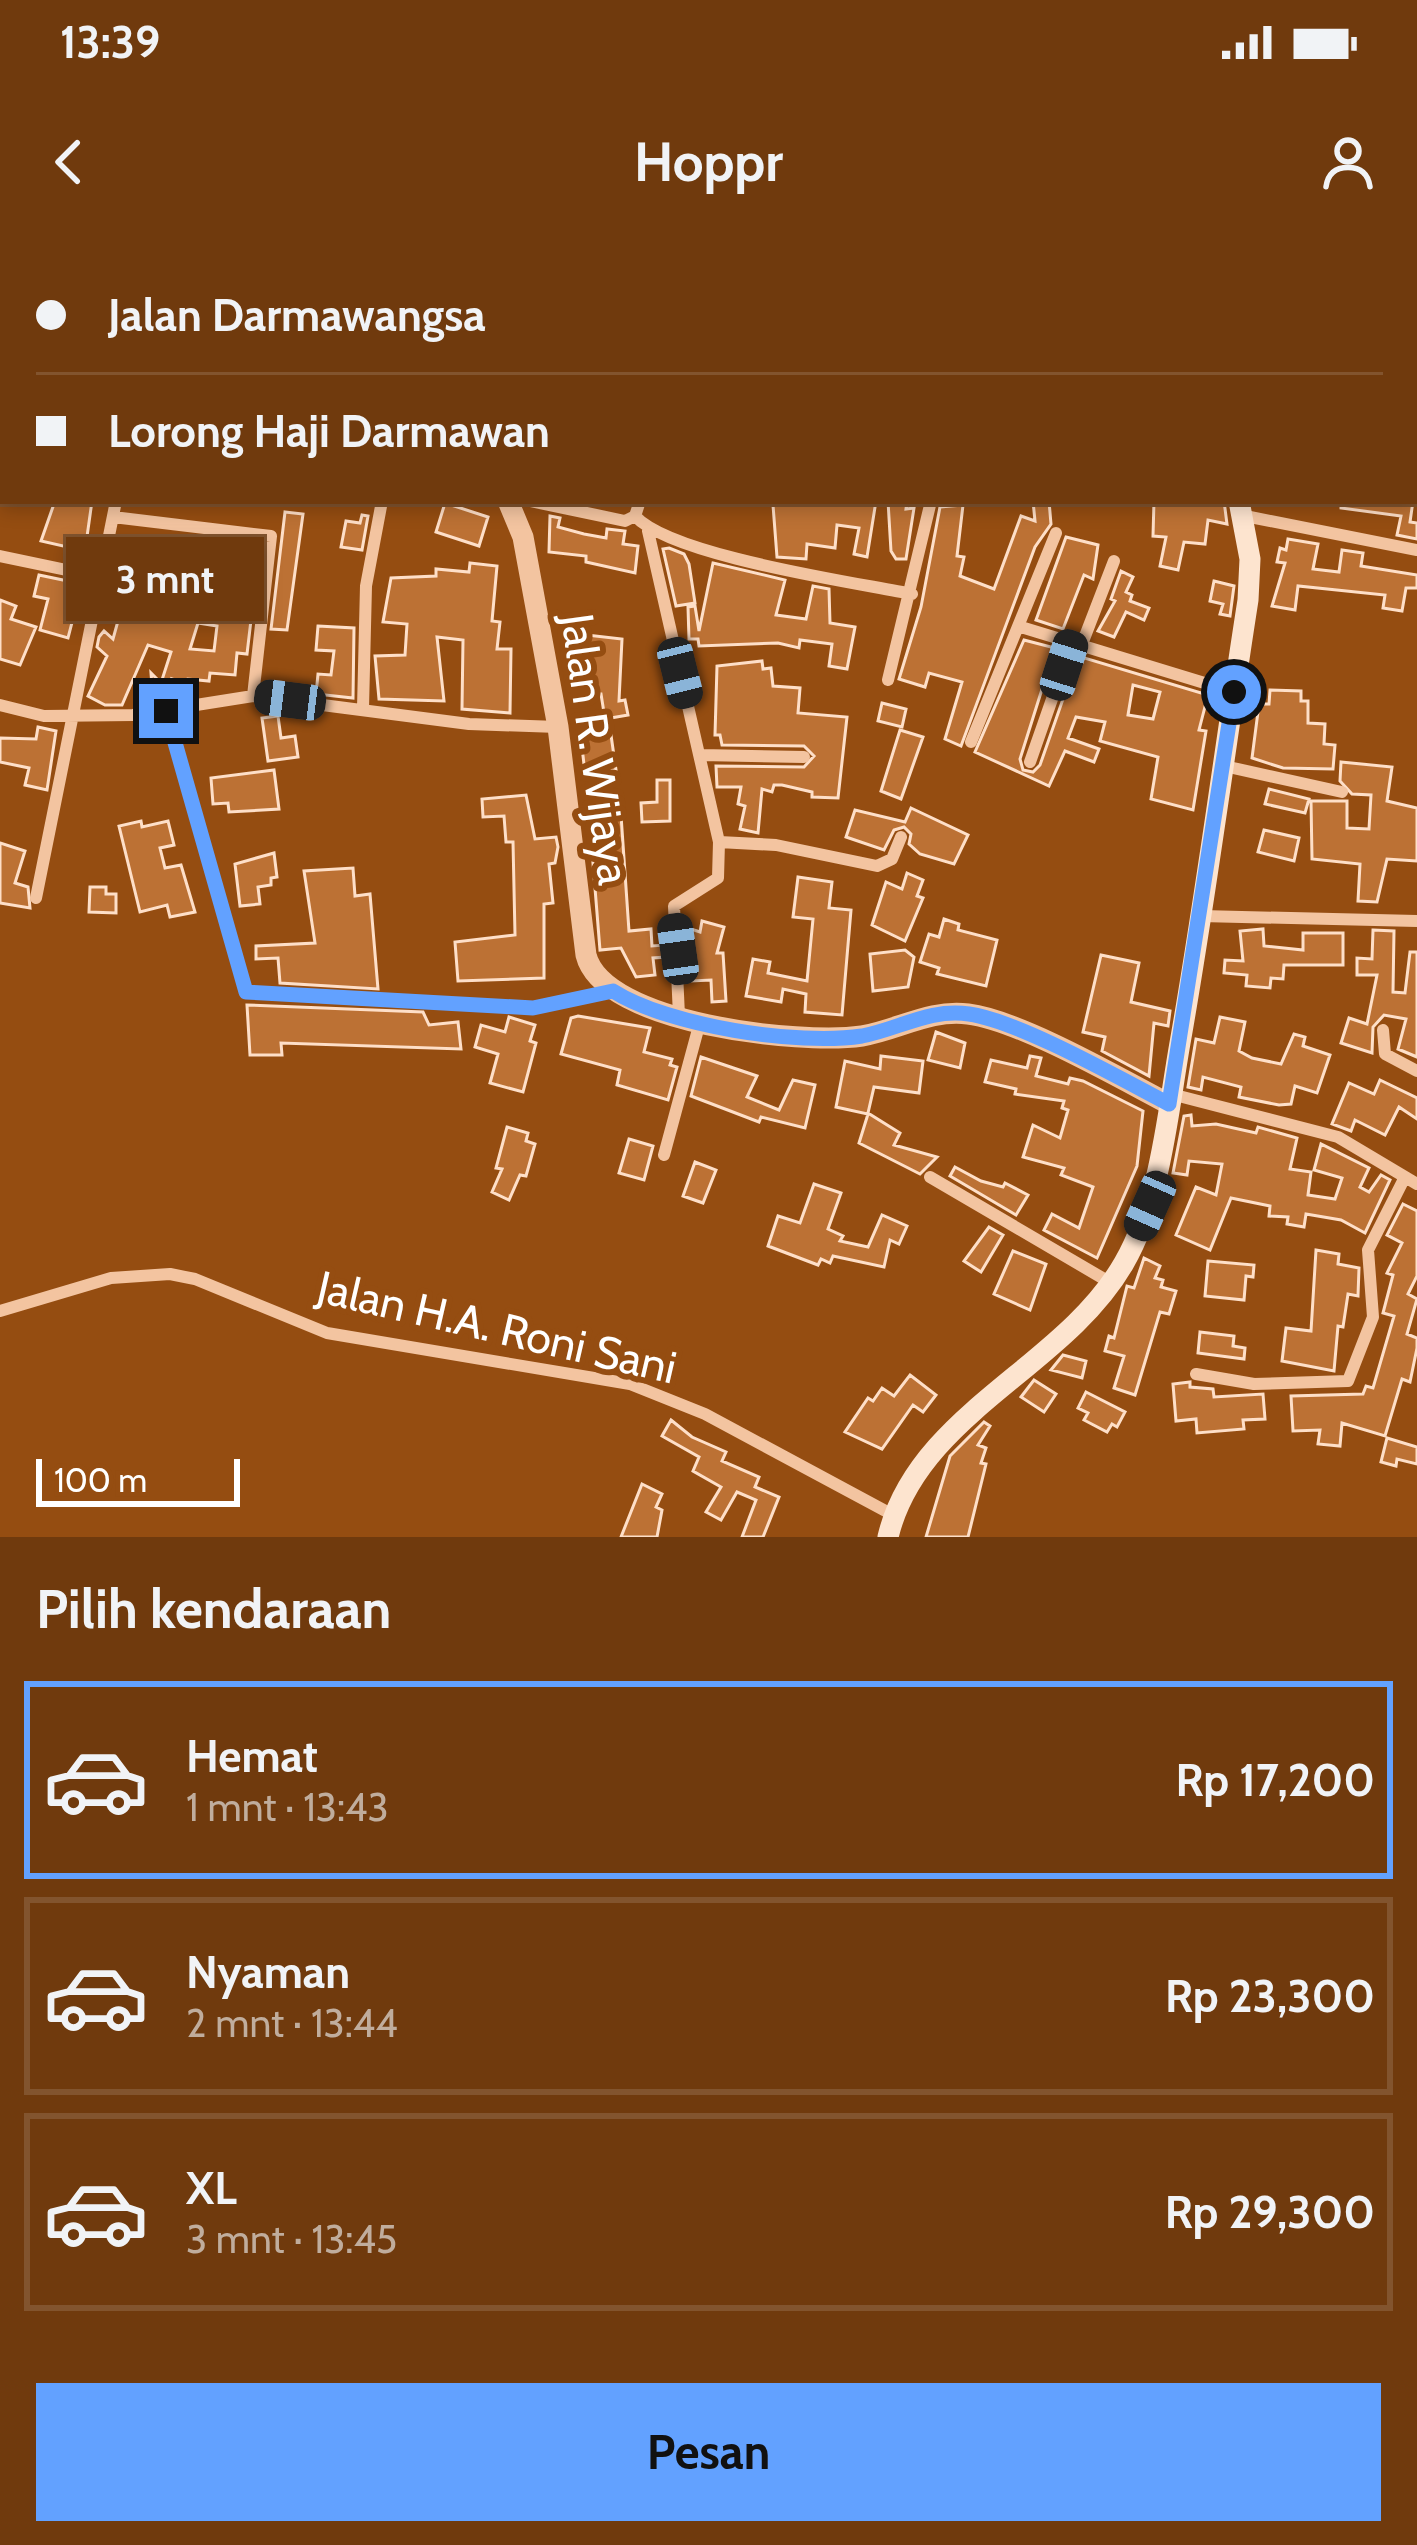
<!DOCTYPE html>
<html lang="id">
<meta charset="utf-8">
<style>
:root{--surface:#703a0d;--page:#78451b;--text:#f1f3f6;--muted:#c0ad9d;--line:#82542e;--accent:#62a1ff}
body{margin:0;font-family:Cabin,sans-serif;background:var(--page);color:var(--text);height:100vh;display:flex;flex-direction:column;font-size:45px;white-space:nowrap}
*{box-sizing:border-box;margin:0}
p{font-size:39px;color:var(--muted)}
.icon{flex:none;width:66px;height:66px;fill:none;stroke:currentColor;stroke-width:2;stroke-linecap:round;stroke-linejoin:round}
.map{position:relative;height:1297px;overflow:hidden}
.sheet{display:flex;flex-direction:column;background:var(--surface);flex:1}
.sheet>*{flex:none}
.banner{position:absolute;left:0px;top:0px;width:1419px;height:264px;box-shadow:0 6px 18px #0003,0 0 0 3px var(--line);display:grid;align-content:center;height:264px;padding:0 36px;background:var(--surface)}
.scale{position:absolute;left:36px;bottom:30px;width:204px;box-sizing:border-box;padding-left:12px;border:6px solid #fff;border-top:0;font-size:33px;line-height:42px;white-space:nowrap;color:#fff;-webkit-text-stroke:9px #954d11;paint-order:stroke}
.end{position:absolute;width:54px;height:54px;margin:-27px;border:15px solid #62a1ff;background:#111;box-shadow:0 0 0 6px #111}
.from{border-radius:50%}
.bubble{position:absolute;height:84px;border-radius:0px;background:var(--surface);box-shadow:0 6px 18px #0003,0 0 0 3px var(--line);font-size:39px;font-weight:800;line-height:84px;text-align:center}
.car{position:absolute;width:36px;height:72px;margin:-36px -18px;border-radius:15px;box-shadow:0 0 9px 3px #0007;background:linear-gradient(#222 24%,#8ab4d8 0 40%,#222 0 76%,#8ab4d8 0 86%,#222 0)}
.banner b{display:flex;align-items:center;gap:42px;height:114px;font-size:45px}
.banner b+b{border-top:3px solid var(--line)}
.banner i{width:30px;height:30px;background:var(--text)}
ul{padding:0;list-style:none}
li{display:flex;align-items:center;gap:36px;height:198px;margin:0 24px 18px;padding:0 12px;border:6px solid var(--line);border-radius:0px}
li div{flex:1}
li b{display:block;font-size:45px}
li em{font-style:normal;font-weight:800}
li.on{border-color:var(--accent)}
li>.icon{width:108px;height:108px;stroke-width:1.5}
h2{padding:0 36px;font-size:54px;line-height:144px}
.cta{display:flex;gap:24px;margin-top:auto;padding:24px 36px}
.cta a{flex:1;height:138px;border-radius:0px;background:var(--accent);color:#111;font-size:48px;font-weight:800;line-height:138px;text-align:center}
.status{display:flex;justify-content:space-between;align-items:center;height:84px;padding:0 60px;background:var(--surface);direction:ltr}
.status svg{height:33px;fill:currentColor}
header{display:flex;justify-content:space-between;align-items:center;height:156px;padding:0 36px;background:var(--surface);font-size:54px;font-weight:800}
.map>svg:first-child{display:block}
.building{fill:#bc7134;stroke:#fedfc8;stroke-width:3;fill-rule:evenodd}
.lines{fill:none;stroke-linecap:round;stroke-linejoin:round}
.minor{stroke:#f3c4a0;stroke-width:12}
.tertiary{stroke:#f3c4a0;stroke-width:21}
.secondary{stroke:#fde4cf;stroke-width:21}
.route{stroke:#62a1ff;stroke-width:15}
.labels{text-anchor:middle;stroke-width:12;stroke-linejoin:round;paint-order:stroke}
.street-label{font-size:45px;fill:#fff;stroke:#954d11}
</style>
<div class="status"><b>13:39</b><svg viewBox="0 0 49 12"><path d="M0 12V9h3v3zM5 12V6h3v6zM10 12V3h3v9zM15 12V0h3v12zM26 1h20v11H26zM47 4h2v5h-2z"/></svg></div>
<header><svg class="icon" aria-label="back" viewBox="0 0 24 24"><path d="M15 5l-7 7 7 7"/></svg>Hoppr<svg class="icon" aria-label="person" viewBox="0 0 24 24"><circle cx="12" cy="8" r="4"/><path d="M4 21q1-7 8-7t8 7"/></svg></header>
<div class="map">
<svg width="1417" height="1297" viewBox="0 0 1417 1297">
<rect width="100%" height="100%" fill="#954d11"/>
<!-- building -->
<path class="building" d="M55 261H92L85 311 41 301Z
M820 261H876L867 317 854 314 859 288 837 285 835 308 807 304 806 319 777 317 773 265Z
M888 261H907L906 269 914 268 906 319H896L891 311Z
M1033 261H1049L1051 284 1035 307 961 506 945 499 962 442 929 433 925 447 899 439 921 367 940 267 963 265 957 316 964 317 960 336 994 349 1021 276 1035 281Z
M1154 261H1224L1227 284 1208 280 1205 304 1184 302 1178 330 1160 326 1166 297 1153 296Z
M1341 261H1413L1410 282 1417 283V299L1397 295 1401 276 1341 268Z
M445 263 488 277 479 306 436 292Z
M285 272 303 274 287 390 271 389Z
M362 275 368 276 362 310 341 307 346 281 360 283Z
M550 276 560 278 558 287 584 294 606 298 607 289 625 291 623 304 638 306 635 333 586 322V316L549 312Z
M1066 297 1098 305 1093 339 1084 335 1063 389 1036 380Z
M1288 299 1318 304 1313 329 1339 332 1342 310 1363 313 1361 326 1417 335V348H1406L1402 371 1383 368 1385 355 1298 346 1295 370 1272 366 1285 323 1277 322 1280 308 1286 310Z
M669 308 684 314 689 324 695 363 676 366 663 309Z
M470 323 497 326 492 381 500 382 497 409H511L510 473 462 469 463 400 437 397 444 461 379 459 375 416 405 415 407 384 383 382 391 338 436 336V329L469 332Z
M713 323 785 340 776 375 806 379 813 346 829 349 830 383 855 387 847 429 829 426 832 404 800 400 799 408 778 403 699 406 698 399H689L688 367 695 366 699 391Z
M123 327 151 335 142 370 163 377 165 358 253 363 247 414 237 413 235 435 210 433 209 441 188 439 187 444 172 439 174 457 153 459 151 433 161 443 171 412 148 405 122 465H105L88 456 107 416 97 407 99 397 104 391 113 399 123 363 115 361ZM198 383 217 386 214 411 190 409Z
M1121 331 1133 337 1126 352 1132 355 1130 361 1149 368 1144 380 1126 372 1114 397 1098 391 1115 361 1111 359Z
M39 335 82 344 68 398 40 390 48 359 34 356Z
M1214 341 1234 346 1230 376 1220 374 1223 364 1210 361Z
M0 360 16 366 11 379 36 387 20 425 0 419Z
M318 386 354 388 353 458 316 454 318 434 331 435 334 411 316 410Z
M578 394 622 399 619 461 625 460 628 475 605 479 601 454 581 453Z
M1024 400 1055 408 1020 519 1023 530 1033 532 1040 525 1078 416 1208 455 1199 490 1206 491 1193 570 1151 559 1158 517 1100 501 1105 482 1076 477 1068 498 1099 509 1094 522 1065 511 1049 546 975 512ZM1133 445 1160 452 1153 479 1128 475Z
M762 421 763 429 771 428 773 446 800 448 798 473 847 477 838 558 812 557V552L782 545H774L772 552 762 549 758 593 740 589 745 566 738 564 741 547H717L716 526 804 527 814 516 804 506 722 505 720 495H715L717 426Z
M1270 450 1301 451V461H1308V483L1325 484 1324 504 1335 505 1333 529 1283 528 1252 518 1259 464H1269Z
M882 463 906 469 902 487 878 481Z
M278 476 281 498 295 496 298 517 268 521 262 478Z
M38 487 56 491 47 550 25 545 29 528 0 522V498L36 499Z
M610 488 616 530 585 533 580 490Z
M900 490 923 497 901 559 881 551Z
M1341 522 1392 527 1387 561 1417 568V621L1387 619 1377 662 1358 661 1360 624 1312 619 1311 561H1347V588L1369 589 1371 555 1352 554 1340 541Z
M274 530 279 569 229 572 228 563 213 564 211 538Z
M657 540H670V581L642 582 641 563 657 562Z
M1269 549 1309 559 1305 573 1265 564Z
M526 555 535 599 556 597 558 607 555 623 549 624 553 663 544 664V738L458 741 455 702 515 695 513 602H506L504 576 483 577 482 559Z
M911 568 968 595 954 624 920 614 909 604 911 594 904 587 894 590 884 610 846 597 855 570 905 582Z
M621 575 629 691 651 689 652 706 665 705 666 717 653 718 655 735 636 737 621 708 600 710 590 586 593 578Z
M141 581 142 587 168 581 174 605 160 608 165 628 181 625 195 672 170 677 167 665 140 672 119 586Z
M1264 590 1299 598 1294 621 1258 612Z
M0 603 25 611 15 643 28 647 30 668 0 663Z
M274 613 277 637 271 638V645L258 647 260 664 240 666 235 624Z
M353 628 355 656 370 654 378 749 280 743 278 718 256 719V706L315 703 304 631Z
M907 633 923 640 917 656 923 658 905 701 872 685 886 642 902 649Z
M798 637 832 642 829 668 851 670 842 775 805 772 806 754 783 749 781 762 746 756 753 719 770 722 768 733 807 741 813 679 793 677Z
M90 647H106V654H116V673L89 672Z
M944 679 959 684 958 690 997 700 986 746 937 734 939 728 920 722 929 694 939 697Z
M702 681 724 687 717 713H723L726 761 712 762 711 740 691 741 686 695 688 688 700 692Z
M1263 689 1264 706 1303 710V693H1343V725H1284L1283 739 1271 738 1270 748 1246 746 1247 735 1224 733 1225 720 1243 721 1240 691Z
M1373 690 1394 691 1393 752 1405 753 1410 712H1417V817L1398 809 1406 779 1384 775 1373 787 1372 813 1341 803 1349 778 1367 784 1377 735H1357V718L1372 719Z
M905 710 914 717 908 747 873 751 870 714Z
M1101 715 1139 723 1131 762 1170 771 1168 786 1154 783 1149 836 1102 811 1105 797 1083 792Z
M247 765 423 772 429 785 458 782 461 809 281 803 282 815H250Z
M578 776 650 788 644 812 672 819 670 825 677 827 668 860 617 845 620 830 561 814 571 778Z
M509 777 535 785 530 801 536 803 523 852 490 843 498 814 475 807 481 785 505 792Z
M1220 777 1245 782 1239 811 1252 818 1281 824 1294 794 1305 797 1303 806 1330 815 1317 853 1295 846 1291 864 1279 865 1239 857 1241 847 1203 837 1201 850 1188 847 1196 799 1214 803Z
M936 792 965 803 960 828 928 820Z
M881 816 923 821 919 853 874 847 868 873 900 893 894 905 937 917 920 934 859 903 868 874 836 867 845 821 880 829Z
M1030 816 1041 818 1036 836 1068 844 1070 838 1083 841 1143 871 1137 926 1097 1018 1044 990 1052 974 1079 988 1093 947 1061 935 1064 928 1023 917 1033 885 1060 898 1068 870 1062 868 1064 861 1015 854 1016 849 985 842 991 820 1027 828Z
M701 817 757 836 747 857 779 870 793 840 815 845 805 888 761 877 759 882 691 856Z
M1380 840 1417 858V879L1399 867 1385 895 1355 880 1351 891 1332 884 1349 843 1374 854Z
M1191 875 1192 886 1216 884 1256 893 1258 887 1297 898 1290 929 1311 932 1308 955 1335 959 1342 938 1314 930 1321 904 1369 928 1360 947 1369 952 1381 935 1390 940 1365 993 1341 980 1306 974 1304 987 1287 984 1288 977 1269 976 1270 966 1231 958 1210 1010 1176 995 1196 947 1216 955 1222 924 1189 921 1187 935 1173 933 1184 876Z
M507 887 528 893 526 901 535 904 526 936 520 935 509 960 492 952 502 929 496 928Z
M629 899 653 906 644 940 619 933Z
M695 922 716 930 703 963 683 956Z
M955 927 981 941 1003 947 1005 943 1028 955 1016 975 950 936Z
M814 944 841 953 828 989 843 996 840 1001 868 1007 882 975 907 986 899 1004 890 1000 884 1027 833 1016 830 1023 821 1019 818 1025 768 1006 778 976 800 983Z
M1403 964 1417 971V1036L1408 1054 1417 1059 1407 1094 1417 1098V1108L1410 1142 1402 1139 1385 1196 1342 1183 1340 1206 1318 1204 1320 1190 1293 1191 1291 1156 1363 1154 1366 1146 1373 1148 1394 1076 1383 1073 1393 1035 1387 1033 1402 1003 1387 995Z
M989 987 1003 995 981 1032 964 1021Z
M1316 1010 1339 1014 1338 1024 1359 1028 1358 1056 1348 1054 1343 1087 1338 1086 1334 1131 1282 1121 1286 1088 1311 1091Z
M1013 1011 1046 1024 1030 1070 994 1054Z
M1144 1018 1160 1026 1155 1038 1163 1040 1161 1047 1176 1051 1169 1074 1160 1072 1135 1155 1114 1148 1124 1116 1105 1111 1109 1096 1114 1098 1127 1046 1134 1048Z
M1208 1021 1254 1025 1253 1037 1246 1036 1244 1060 1205 1056Z
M1200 1092 1234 1096 1233 1106 1245 1108 1244 1119 1198 1113Z
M1063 1115 1086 1121 1082 1138 1051 1130Z
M910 1135 936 1155 923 1172 913 1165 882 1209 845 1192 868 1158 873 1161 882 1148 894 1156Z
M1034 1140 1056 1154 1044 1172 1021 1157Z
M1190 1142V1147L1213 1149 1214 1157 1263 1154 1265 1179 1243 1180 1244 1189 1197 1193 1196 1179 1176 1181 1173 1144Z
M1086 1152 1125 1172 1117 1187 1112 1184 1107 1192 1084 1180 1088 1173 1078 1168Z
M671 1180 692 1197 726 1212 722 1221 759 1237 755 1247 779 1257 763 1297H742L756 1260 737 1252 721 1280 706 1272 721 1247 693 1231 699 1217 662 1196Z
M984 1182 990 1186 978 1205 986 1208 981 1223 986 1224 968 1297H926L950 1216Z
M1387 1198 1417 1207V1224L1397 1219 1396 1226 1381 1222Z
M642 1244 662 1254 656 1267 662 1270 657 1297H621Z"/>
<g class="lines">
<!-- minor -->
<path class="minor" d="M125 0V3
M207 0V3
M285 0 286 3
M488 0V3
M785 0 788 3
M940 0 942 3
M698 3 699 0
M1090 3 1095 0
M530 261 625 281 635 276 640 261
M635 276C671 316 853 342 912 354
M1245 276 1417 310
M113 277 271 296 253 456
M648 291 719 602 718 638 674 666 679 776
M0 316 100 337
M1021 387 1234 452
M1082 404 1114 321
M888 440 931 261
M0 465 44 476 133 475 253 456 469 484 558 487
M363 468 366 346 382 261
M166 471 246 752 533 768 613 751
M971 502 1056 293
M701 515 804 517
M1030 522 1072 402
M1224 526 1342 552
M719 602 776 605 877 626 892 619 901 597
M36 658 116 261
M1201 676 1417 681
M1383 790 1385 814 1417 831
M1171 854 1338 897 1417 944
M664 915 700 782
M930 937 1111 1043
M0 1071 111 1038 170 1034 195 1039 327 1093 630 1144 705 1174 893 1275
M1196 1134 1254 1144 1348 1141 1373 1077 1368 1010 1405 937"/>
<!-- tertiary -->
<path class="tertiary" d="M0 156H3
M508 261 523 297 558 487 586 715C603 784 801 805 862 796 898 790 930 769 968 774 1019 780 1121 839 1169 864"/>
<!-- secondary -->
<path class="secondary" d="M1138 0 1139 3
M888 1297C917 1174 1064 1128 1124 1023 1161 958 1167 877 1180 803 1206 656 1225 507 1248 360L1250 319 1239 261"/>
</g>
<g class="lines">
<!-- route -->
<path class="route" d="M166 471 246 752 533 768 613 751C668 786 798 806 862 796 899 789 930 768 969 774 1019 781 1121 839 1169 864L1234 452"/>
</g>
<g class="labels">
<!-- street labels -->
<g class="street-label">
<text transform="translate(596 509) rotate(82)" y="16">Jalan R. Wijaya</text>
<text transform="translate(497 1087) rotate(13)" y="16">Jalan H.A. Roni Sani</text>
</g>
</g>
</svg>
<div class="scale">100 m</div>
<i class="end from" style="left:1234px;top:452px"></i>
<i class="end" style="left:166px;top:471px"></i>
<div class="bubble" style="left:66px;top:297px;width:198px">3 mnt</div>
<i class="car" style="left:1064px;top:425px;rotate:18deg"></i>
<i class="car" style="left:680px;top:433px;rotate:166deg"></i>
<i class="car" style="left:290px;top:460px;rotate:277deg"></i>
<i class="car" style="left:678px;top:709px;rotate:352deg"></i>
<i class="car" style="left:1150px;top:966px;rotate:204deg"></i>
<div class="banner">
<b><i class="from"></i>Jalan Darmawangsa</b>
<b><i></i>Lorong Haji Darmawan</b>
</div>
</div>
<section class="sheet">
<h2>Pilih kendaraan</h2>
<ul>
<li class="on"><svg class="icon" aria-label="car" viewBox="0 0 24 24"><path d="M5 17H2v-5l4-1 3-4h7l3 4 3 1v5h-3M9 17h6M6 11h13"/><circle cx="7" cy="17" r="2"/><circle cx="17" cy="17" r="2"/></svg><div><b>Hemat</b><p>1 mnt · 13:43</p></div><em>Rp 17,200</em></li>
<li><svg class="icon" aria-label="car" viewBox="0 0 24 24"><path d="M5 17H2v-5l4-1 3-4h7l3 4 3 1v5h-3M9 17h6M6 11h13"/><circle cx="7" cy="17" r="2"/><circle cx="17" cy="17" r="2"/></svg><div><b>Nyaman</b><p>2 mnt · 13:44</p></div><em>Rp 23,300</em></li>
<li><svg class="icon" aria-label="car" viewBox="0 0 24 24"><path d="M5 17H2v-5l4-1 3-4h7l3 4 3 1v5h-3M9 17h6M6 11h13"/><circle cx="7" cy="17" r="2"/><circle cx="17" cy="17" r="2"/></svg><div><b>XL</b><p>3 mnt · 13:45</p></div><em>Rp 29,300</em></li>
</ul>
<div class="cta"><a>Pesan</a></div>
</section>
